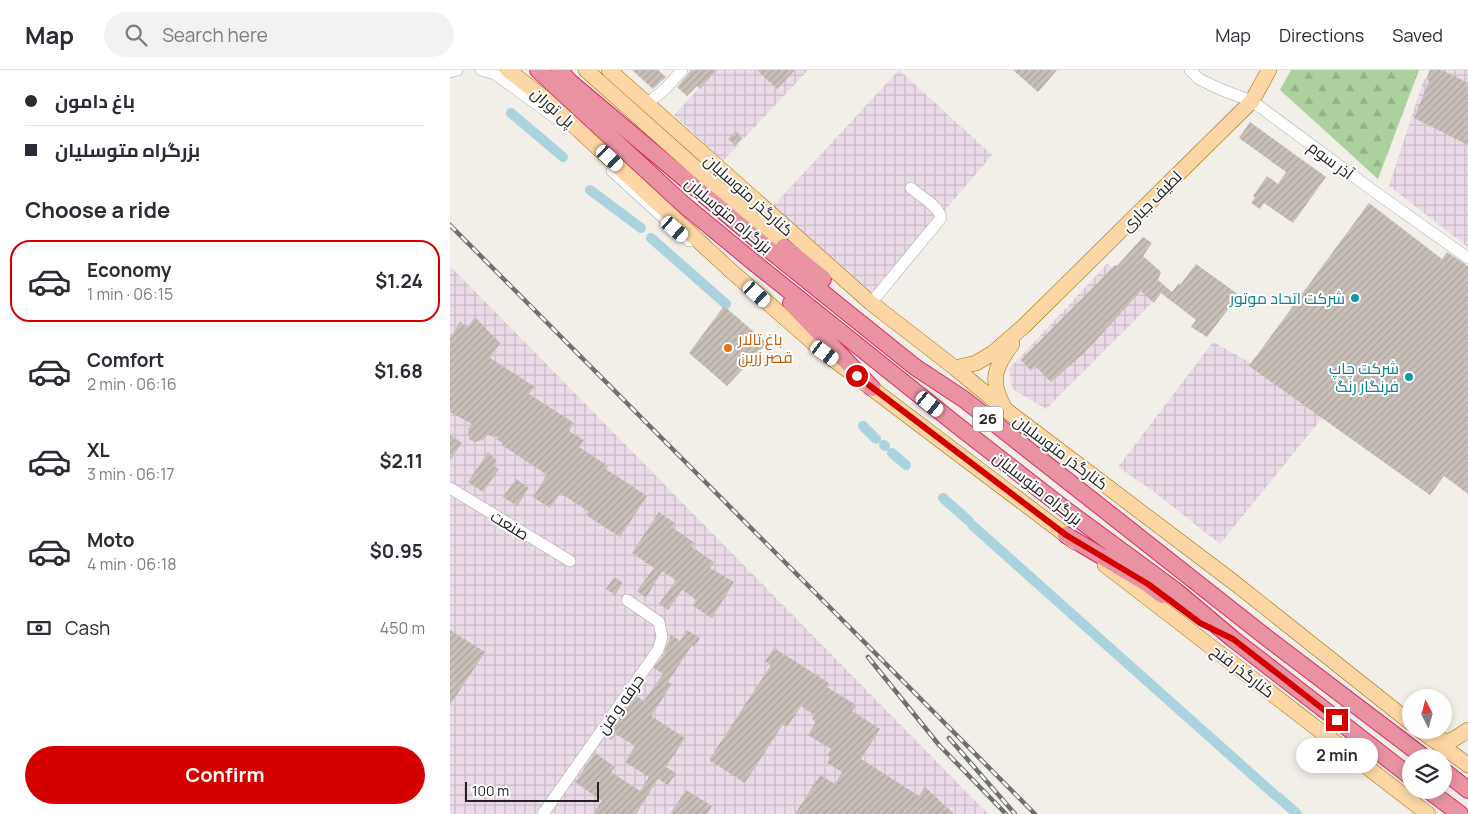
<!DOCTYPE html>
<meta charset="utf-8">
<style>
:root{--surface:#fff;--page:#f2f2f3;--text:#2b2b33;--muted:#7c7c81;--line:#e1e1e2;--accent:#d40000}
body{margin:0;font-family:Manrope,Cairo,sans-serif;background:var(--page);color:var(--text);height:100vh;display:flex;flex-direction:column;font-size:19px;white-space:nowrap}
*{box-sizing:border-box;margin:0}
p{font-size:16px;color:var(--muted)}
.icon{flex:none;width:28px;height:28px;fill:none;stroke:currentColor;stroke-width:2;stroke-linecap:round;stroke-linejoin:round}
.map{position:relative;flex:1;overflow:hidden}
.drawer{display:flex;flex-direction:column;background:var(--surface);width:450px}
.drawer>*{flex:none}
.top-card{display:grid;align-content:center;height:110px;padding:0 25px;background:var(--surface)}
.needle{width:32px;rotate:354deg}
.fabs{position:absolute;left:952px;top:619px;display:grid;gap:10px}
.fabs a{display:grid;place-items:center;width:50px;height:50px;border-radius:50%;background:var(--surface);box-shadow:0 2px 8px #0003;font-size:25px}
.scale{position:absolute;left:15px;bottom:12px;width:134px;box-sizing:border-box;padding-left:5px;border:2px solid #222;border-top:0;font-size:14px;line-height:18px;white-space:nowrap;color:#222;-webkit-text-stroke:4px #fff;paint-order:stroke}
.end{position:absolute;width:22px;height:22px;margin:-11px;border:6px solid #d40000;background:#fff;box-shadow:0 0 0 2px #fff}
.from{border-radius:50%}
.bubble{position:absolute;height:35px;border-radius:18px;background:var(--surface);box-shadow:0 2px 8px #0003;font-size:16px;font-weight:700;line-height:35px;text-align:center}
.car{position:absolute;width:15px;height:30px;margin:-15px -8px;border-radius:6px;box-shadow:0 0 4px 1px #0007;background:linear-gradient(#fff 24%,#345 0 40%,#fff 0 76%,#345 0 86%,#fff 0)}
.top-card b{display:flex;align-items:center;gap:18px;height:48px;font-size:19px}
.top-card b+b{border-top:1px solid var(--line)}
.top-card i{width:12px;height:12px;background:var(--text)}
ul{padding:0;list-style:none}
li{display:flex;align-items:center;gap:15px;height:82px;margin:0 10px 8px;padding:0 15px;border:2px solid transparent;border-radius:20px}
li div{flex:1}
li b{display:block;font-size:19px}
li em{font-style:normal;font-weight:700}
li.active{border-color:var(--accent)}
li>.icon{width:45px;height:45px;stroke-width:1.5}
h2{padding:0 25px;font-size:22px;line-height:60px}
.pay{display:flex;align-items:center;gap:12px;height:55px;padding:0 25px;font-size:19px}
.pay p{margin-inline-start:auto}
.button{display:flex;gap:10px;margin-top:auto;padding:10px 25px}
.button a{flex:1;height:58px;border-radius:30px;background:var(--accent);color:#fff;font-size:20px;font-weight:700;line-height:58px;text-align:center}
header{display:flex;align-items:center;gap:30px;box-sizing:border-box;height:70px;padding:0 25px;background:var(--surface);border-bottom:1px solid var(--line)}
header strong{font-size:24px}
nav{display:flex;gap:28px;margin-inline-start:auto;font-size:18px}
.search{width:350px;height:45px;background:var(--page);display:flex;align-items:center;gap:12px;box-sizing:border-box;padding:0 18px;border-radius:28px;color:var(--muted);font-size:19px}
main{display:flex;flex:1;min-height:0}
.map>svg:first-child{display:block}
.industrial{fill:url(#industrial-grid)}
.forest{fill:url(#forest-firs)}
.lines{fill:none;stroke-linecap:round;stroke-linejoin:round}
.canal{stroke:#aad3df;stroke-width:10}
.building{fill:url(#building-hatch)}
.minor-casing{stroke:#a9a9a9;stroke-width:12}
.major-casing{stroke:#a06b00;stroke-width:16}
.highway-casing{stroke:#dc2a67;stroke-width:18}
.minor{stroke:#fff;stroke-width:11}
.major{stroke:#fcd6a4;stroke-width:15}
.highway{stroke:#e892a2;stroke-width:16}
.rail-casing{stroke:#707070;stroke-width:4.5}
.rail{stroke:#fff;stroke-width:2.5;stroke-dasharray:8;stroke-linecap:butt}
.route{stroke:#d40000;stroke-width:6}
.culture-dot{fill:#0f9aa8;stroke:#fff;stroke-width:2}
.food-dot{fill:#e8710a;stroke:#fff;stroke-width:2}
.labels{text-anchor:middle;stroke-width:4;stroke-linejoin:round;paint-order:stroke}
.shield{fill:#fff;stroke:#646464;stroke-width:1}
.shield-label{font-size:15px;font-weight:bold;fill:#222}
.street-label{font-size:16px;fill:#222;stroke:#fff}
.culture-label{font-size:16px;fill:#0d838f;stroke:#fff;text-anchor:end}
.food-label{font-size:16px;fill:#c56008;stroke:#fff;text-anchor:start}
</style>
<header>
<strong>Map</strong>
<div class="search"><svg class="icon" aria-label="search" viewBox="0 0 24 24"><circle cx="10" cy="10" r="6"/><path d="M15 15l6 6"/></svg>Search here</div>
<nav><a>Map</a><a>Directions</a><a>Saved</a></nav>
</header>
<main>
<section class="drawer">
<div class="top-card">
<b><i class="from"></i>باغ دامون</b>
<b><i></i>بزرگراه متوسلیان</b>
</div>
<h2>Choose a ride</h2>
<ul>
<li class="active"><svg class="icon" aria-label="car" viewBox="0 0 24 24"><path d="M5 17H2v-5l4-1 3-4h7l3 4 3 1v5h-3M9 17h6M6 11h13"/><circle cx="7" cy="17" r="2"/><circle cx="17" cy="17" r="2"/></svg><div><b>Economy</b><p>1 min · 06:15</p></div><em>$1.24</em></li>
<li><svg class="icon" aria-label="car" viewBox="0 0 24 24"><path d="M5 17H2v-5l4-1 3-4h7l3 4 3 1v5h-3M9 17h6M6 11h13"/><circle cx="7" cy="17" r="2"/><circle cx="17" cy="17" r="2"/></svg><div><b>Comfort</b><p>2 min · 06:16</p></div><em>$1.68</em></li>
<li><svg class="icon" aria-label="car" viewBox="0 0 24 24"><path d="M5 17H2v-5l4-1 3-4h7l3 4 3 1v5h-3M9 17h6M6 11h13"/><circle cx="7" cy="17" r="2"/><circle cx="17" cy="17" r="2"/></svg><div><b>XL</b><p>3 min · 06:17</p></div><em>$2.11</em></li>
<li><svg class="icon" aria-label="car" viewBox="0 0 24 24"><path d="M5 17H2v-5l4-1 3-4h7l3 4 3 1v5h-3M9 17h6M6 11h13"/><circle cx="7" cy="17" r="2"/><circle cx="17" cy="17" r="2"/></svg><div><b>Moto</b><p>4 min · 06:18</p></div><em>$0.95</em></li>
</ul>
<div class="pay"><svg class="icon" aria-label="cash" viewBox="0 0 24 24"><path d="M3 7h18v10H3z"/><circle cx="12" cy="12" r="2"/></svg>Cash<p>450 m</p></div>
<div class="button"><a>Confirm</a></div>
</section>
<div class="map">
<svg width="1018" height="744" viewBox="0 0 1018 744">
<defs>
<pattern id="industrial-grid" width="8" height="8" patternUnits="userSpaceOnUse" patternTransform="scale(1.25)"><rect width="8" height="8" fill="#ebdbe8"/><path d="M0 4h8M4 0v8" fill="none" stroke="#c9bcc7"/></pattern>
<pattern id="forest-firs" width="22" height="20" patternUnits="userSpaceOnUse" patternTransform="scale(1.25)"><rect width="22" height="20" fill="#add19e"/><path d="M5 1l3.5 6h-7zM16 11l3.5 6h-7z" fill="#95b388"/></pattern>
<pattern id="building-hatch" width="6" height="6" patternUnits="userSpaceOnUse" patternTransform="scale(1.25)"><rect width="6" height="6" fill="#c7bfb8"/><path d="M-1 1l2-2M0 6l6-6M5 7l2-2" fill="none" stroke="#aba49e"/></pattern>
</defs>
<rect width="100%" height="100%" fill="#f2efe9"/>
<!-- industrial -->
<path class="industrial" d="M266 0H358L273 91 224 45Z
M447 0H449L542 85 424 224 323 136 448 1Z
M979 0H1018V177L939 116 974 9 977 10Z
M919 133 1018 372 980 425 872 348 770 474 703 421 668 397 763 272 801 293Z
M657 194 707 228 596 339 562 319 559 299Z
M0 196 538 744H0Z"/>
<!-- forest -->
<path class="forest" d="M841 0H969L928 109 830 20Z"/>
<g class="lines">
<!-- canal -->
<path class="canal" d="M61 43 113 87
M140 120 191 158
M201 168 276 234
M413 356 426 369
M434 375 435 376
M442 383 456 395
M493 428 519 451
M522 455 825 725
M828 727 847 744"/>
</g>
<!-- building -->
<path class="building" d="M182 0H208L216 7 203 19Z
M241 0H267L250 19 247 16 237 26 227 17Z
M307 0H345L327 19Z
M563 0H607L588 22Z
M980 0H992L1018 13V75L964 48 979 11 976 9Z
M800 52 876 107 843 153 814 133 810 139 801 133 805 128 803 126 817 106 828 114 836 102 789 68Z
M286 61 292 68 285 75 278 69Z
M919 133 992 189 997 182 1018 196V424L994 406 980 425 799 296Z
M693 167 702 173 693 186 711 202 708 210 722 222 729 213 730 215 746 194 789 225 757 267 741 257 746 250 711 223 704 233 691 221 636 281 601 312 585 296 581 301 571 290 665 195 667 196Z
M274 236 317 273 277 316 239 283Z
M25 247 50 273 40 288 85 317 79 324 124 353 119 361 134 370 129 377 158 396 156 399 197 426 170 467 136 445 138 441 110 423 100 438 83 427 97 405 52 375 53 373 46 369 48 366 43 367 38 364 33 370 24 372 19 369 18 359 22 354 0 342V268L10 252 18 257Z
M0 365 12 373 0 390Z
M38 382 47 391 44 396 49 399 33 422 18 412Z
M66 409 79 418 67 436 53 427Z
M209 442 226 454 223 458 245 473 242 477 264 492 260 498 284 512 262 548 243 536 247 530 232 520 218 540 209 534 226 510 212 501 196 528 187 521 204 498 182 483Z
M164 507 173 513 165 525 156 519Z
M0 560 35 582 0 635Z
M237 560 250 568 244 577 242 575 218 612 222 614 201 646 235 668 216 697 226 703 218 715 208 709 186 744H143L152 731 125 712 145 683 165 697 161 702 190 721 199 707 175 692 185 676 166 664 162 670 156 667 185 625 194 631 213 604 204 598 214 584 221 565 230 571Z
M324 578 379 613 377 617 406 635 402 641 430 659 411 689 469 726 475 717 504 744H345L370 705 385 714 392 702 377 693 380 687 377 685 381 679 358 665 366 652 362 649 364 645 351 636 337 657 333 654 295 713 259 690 321 595 315 591Z
M236 720 262 736 257 744H220Z"/>
<g class="lines">
<!-- minor casing -->
<g class="minor-casing">
<path id="minor" d="M31 0 45 4 107 49
M740 0 749 9 772 20 802 31 925 122 1018 188
M0 2 7 0
M197 34 216 18 232 0
M162 101 239 171
M421 233 491 148C489 136 470 126 461 118
M0 418 120 491
M93 744 208 580 212 567 209 552 177 530"/>
</g>
<!-- major casing -->
<g class="major-casing">
<path id="major" d="M58 0 94 28 280 200 375 283 625 472
M136 0 334 177
M159 0 421 233 505 298 556 340 786 514 961 653
M505 298 526 293 543 283 574 256 802 31 819 0
M554 337C539 310 545 297 562 274
M655 495 978 744
M970 660 1018 695
M984 666 996 672 1004 669 1018 660"/>
</g>
<!-- highway casing -->
<g class="highway-casing">
<path id="highway" d="M88 0 233 134 302 191 508 356 616 440 726 521 783 569 961 707
M109 0 120 12 317 178 465 297 515 330 817 568 975 688
M334 177 373 209
M341 233 422 318
M616 465 698 514 712 525
M994 701 1018 720
M978 720 1010 744"/>
</g>
<!-- minor -->
<use href="#minor" class="minor"/>
<!-- major -->
<use href="#major" class="major"/>
<!-- highway -->
<use href="#highway" class="highway"/>
<!-- rail casing -->
<g class="rail-casing">
<path id="rail" d="M0 155 585 744
M418 587 489 675 556 744
M499 668 565 744"/>
</g>
<!-- rail -->
<use href="#rail" class="rail"/>
</g>
<g class="lines">
<!-- route -->
<path class="route" d="M407 306 616 465 698 514 750 553 783 569 887 650"/>
</g>
<!-- markers -->
<g class="culture-dot">
<circle cx="905" cy="228" r="5"/>
<circle cx="959" cy="307" r="5"/>
</g>
<circle class="food-dot" cx="278" cy="278" r="5"/>
<g class="labels">
<!-- shield labels -->
<rect class="shield" x="523" y="336.5" width="30" height="25" rx="4"/>
<g class="shield-label">
<text x="538" y="354">26</text>
</g>
<!-- street labels -->
<g class="street-label">
<text transform="translate(103 37) rotate(41)" y="6">پل توران</text>
<text transform="translate(881 90) rotate(37)" y="6">آذر سوم</text>
<text transform="translate(299 125) rotate(42)" y="6">کنارگذر متوسلیان</text>
<text transform="translate(701 131) rotate(-45)" y="6">لطیف جباری</text>
<text transform="translate(279 145) rotate(40)" y="6">بزرگراه متوسلیان</text>
<text transform="translate(611 382) rotate(37)" y="6">کنارگذر متوسلیان</text>
<text transform="translate(588 418) rotate(38)" y="6">بزرگراه متوسلیان</text>
<text transform="translate(60 455) rotate(31)" y="6">صنعت</text>
<text transform="translate(793 601) rotate(38)" y="6">کنارگذر فتح</text>
<text transform="translate(170 634) rotate(-55)" y="6">حرفه و فن</text>
</g>
<!-- culture labels -->
<g class="culture-label">
<text x="895" y="234">شرکت اتحاد موتور</text>
<text x="949" y="304">شرکت چاپ<tspan x="949" dy="18">فرنگار رنگ</tspan></text>
</g>
<!-- food labels -->
<g class="food-label">
<text x="288" y="275">باغ تالار<tspan x="288" dy="18">قصر زرین</tspan></text>
</g>
</g>
</svg>
<div class="fabs">
<a><svg class="needle" viewBox="-14 -14 28 28"><path d="M0-13l5 13h-10z" fill="#e53935"/><path d="M0 13l5-13h-10z" fill="#7c7c81"/></svg></a>
<a><svg class="icon" aria-label="layers" viewBox="0 0 24 24"><path d="M12 4l9 5-9 5-9-5zM3 14l9 5 9-5"/></svg></a>
</div>
<div class="scale">100 m</div>
<i class="end from" style="left:407px;top:306px"></i>
<i class="end" style="left:887px;top:650px"></i>
<div class="bubble" style="left:846px;top:668px;width:82px">2 min</div>
<i class="car" style="left:160px;top:88px;rotate:133deg"></i>
<i class="car" style="left:225px;top:159px;rotate:131deg"></i>
<i class="car" style="left:307px;top:224px;rotate:132deg"></i>
<i class="car" style="left:375px;top:283px;rotate:126deg"></i>
<i class="car" style="left:480px;top:334px;rotate:129deg"></i>
</div>
</main>
